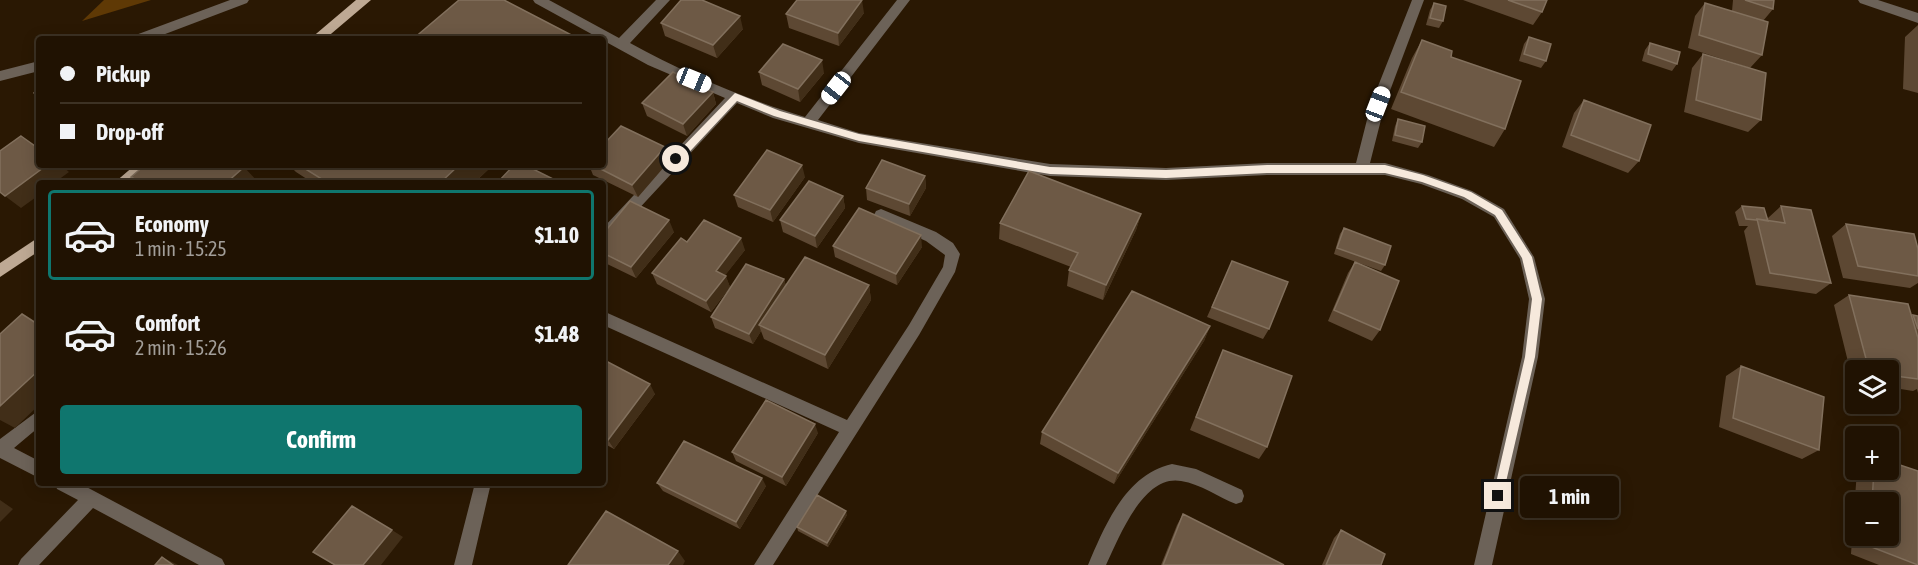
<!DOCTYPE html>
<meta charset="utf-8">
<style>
:root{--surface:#201202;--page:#2d2011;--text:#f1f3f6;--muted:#a29e99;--line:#3d3224;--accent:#0f766e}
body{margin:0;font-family:"Asap Condensed",sans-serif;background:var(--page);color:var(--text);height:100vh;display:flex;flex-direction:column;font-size:22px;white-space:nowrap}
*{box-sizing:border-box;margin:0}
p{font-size:20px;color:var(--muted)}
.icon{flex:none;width:33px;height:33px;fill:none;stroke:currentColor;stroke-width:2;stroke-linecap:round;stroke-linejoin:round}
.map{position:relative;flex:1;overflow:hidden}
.panel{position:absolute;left:36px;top:180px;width:570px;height:306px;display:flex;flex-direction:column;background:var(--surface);border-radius:6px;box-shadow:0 3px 15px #0003,0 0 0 2px var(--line)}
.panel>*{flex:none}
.hud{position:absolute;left:36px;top:36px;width:570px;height:132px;border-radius:6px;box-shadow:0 3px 15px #0003,0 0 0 2px var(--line);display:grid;align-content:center;height:132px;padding:0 24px;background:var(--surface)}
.tools{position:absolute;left:1845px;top:360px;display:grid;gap:12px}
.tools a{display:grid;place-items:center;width:54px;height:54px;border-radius:6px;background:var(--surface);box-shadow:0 3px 15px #0003,0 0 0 2px var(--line);font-size:30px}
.end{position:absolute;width:27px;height:27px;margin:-14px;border:8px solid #f6e9dc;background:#111;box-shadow:0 0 0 3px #111}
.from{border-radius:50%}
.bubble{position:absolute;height:42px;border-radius:6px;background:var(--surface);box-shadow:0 3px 15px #0003,0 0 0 2px var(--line);font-size:20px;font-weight:700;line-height:42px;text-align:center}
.car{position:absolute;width:18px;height:36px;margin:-18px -9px;border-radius:8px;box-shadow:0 0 4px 2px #0007;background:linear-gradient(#fff 24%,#345 0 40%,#fff 0 76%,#345 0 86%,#fff 0)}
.hud b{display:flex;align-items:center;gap:21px;height:57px;font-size:22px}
.hud b+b{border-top:2px solid var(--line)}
.hud i{width:15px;height:15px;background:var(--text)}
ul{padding:10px 0 0;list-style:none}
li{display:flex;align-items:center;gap:18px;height:90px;margin:0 12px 9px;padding:0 12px;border:3px solid transparent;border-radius:6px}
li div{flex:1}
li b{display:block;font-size:22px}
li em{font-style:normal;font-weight:700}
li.on{border-color:var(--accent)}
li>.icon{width:54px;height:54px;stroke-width:1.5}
.cta{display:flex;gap:12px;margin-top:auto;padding:12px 24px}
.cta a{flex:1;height:69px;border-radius:6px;background:var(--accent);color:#fff;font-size:24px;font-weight:700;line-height:69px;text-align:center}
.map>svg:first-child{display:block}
.green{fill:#5f3905}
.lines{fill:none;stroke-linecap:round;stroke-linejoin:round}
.minor{fill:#6c6258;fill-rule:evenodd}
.major{fill:#bea994;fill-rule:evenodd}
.wall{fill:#5d4833;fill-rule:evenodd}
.shaded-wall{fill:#412e18}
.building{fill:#6d5945;stroke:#82705d;stroke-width:1.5}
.route{fill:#f6e9dc}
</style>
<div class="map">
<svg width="1918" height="565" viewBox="0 0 1918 565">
<rect width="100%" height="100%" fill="#2a1803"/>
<!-- green -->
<path class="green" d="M104 0H151L82 21Z"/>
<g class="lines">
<!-- minor -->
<path class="minor" d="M230 0H249L247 3 152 39H132L133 36Z
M533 0H549L619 38 656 0H670L630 43C682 72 748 100 805 117L897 0H910L818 120 859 133 1050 164 1166 168 1267 163H1356L1371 104 1412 0H1424L1385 104 1370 163H1385L1428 175 1472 191 1504 209 1534 257 1545 299 1538 357 1492 565H1474L1522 357 1529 299 1520 259 1494 217 1462 199 1421 184 1385 175H1267L1166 180 1050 176 859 143 773 118 737 103 608 242 603 244V228L725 98 648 65 535 3Z
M1858 0H1878L1918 13V23L1860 3Z
M39 61V71L0 81V71Z
M881 209 936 232 953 243 960 254 955 272 919 335 773 565H754L839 432 603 325V311L847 420 909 325 943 267 945 255 926 241 876 219 874 215 876 211Z
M39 410V427L14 448 39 461V478L0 458V439Z
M1172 464 1196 469 1242 490 1244 496 1242 502 1236 504C1218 497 1201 484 1181 481 1143 474 1119 538 1106 565H1088C1105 525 1126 474 1172 464Z
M55 483H79L222 559 225 565H199L93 508 39 565H18L21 559 78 500 57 489Z
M475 483H491L472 565H454Z"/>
<!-- major -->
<path class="major" d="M356 0H371L325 39H310Z
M135 165H152L131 183H114Z
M39 237V251L0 277V263Z"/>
</g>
<!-- wall -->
<path class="wall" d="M1463 0H1547L1542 12 1533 25Z
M1733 0H1774L1773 9 1763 21 1762 55 1750 68 1688 48 1695 16 1705 3 1732 11Z
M1434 3 1443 21 1439 28 1426 25 1430 10Z
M864 13 839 46 789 28 786 14Z
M661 23 743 29 717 58 665 36Z
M1918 25V93L1903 89 1905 37Z
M1529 37 1546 61 1541 68 1519 61 1524 44Z
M1422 40 1451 57 1505 129 1494 147 1391 109 1412 58Z
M1650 43 1677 64 1672 71 1642 61 1645 50Z
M1703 54 1761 120 1748 132 1684 112 1692 68Z
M759 72 824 73 800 102 762 85Z
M713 92 716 104 687 136 647 116 642 103Z
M1584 100 1639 161 1628 173 1562 147 1574 113Z
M1398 119 1422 142 1418 148 1392 141 1395 126Z
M670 160 638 197 593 175 589 165H603Z
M289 165H493L474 183H313L296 172Z
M925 176 926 188 910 216 867 200 866 188Z
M805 177 773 222 738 207 734 195Z
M843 196 845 208 817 248 783 232 780 220Z
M1742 206 1768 218 1781 206 1831 283 1816 294 1756 285 1744 231 1748 226H1739L1735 212Z
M1141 214 1136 230 1103 300 1067 286 1069 270 1071 267 999 239 1000 223Z
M1846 224 1918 249V283L1910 288 1843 278 1832 236Z
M1344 228 1385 265 1381 271 1334 254 1340 234Z
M674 232 636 278 603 262V234Z
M687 242 745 250 725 275 730 287 711 312 657 284 652 273Z
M833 246 922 247 897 285 835 257Z
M1232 261 1269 329 1263 339 1207 317Z
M1355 262 1380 330 1372 341 1328 321 1348 273Z
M784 279 786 286 869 285 871 300 828 369 764 339 761 331 753 344 715 328 711 317Z
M1849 295 1911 316 1913 315 1918 316V393L1917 389 1913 391 1888 387V370H1856V382H1853L1834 305Z
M1210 326 1204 341 1114 484 1040 444 1042 432Z
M1223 350 1267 447 1259 459 1190 430Z
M603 361 655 394 614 449 603 443Z
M1741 366 1819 450 1802 459 1719 427 1726 376Z
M818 433 786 486 736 461 732 452Z
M1857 470H1888L1918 565H1879L1851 554ZM1856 502H1888V536H1856Z
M657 483 766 486 740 529 663 491Z
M1183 514 1284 565H1161L1177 525Z
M847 515 828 547 798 531 797 527Z
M1341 530 1381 565H1322L1334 538Z"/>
<!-- shaded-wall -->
<path class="shaded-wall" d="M862 0 864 13 839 46 838 33Z
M740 16 743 29 717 58 713 45Z
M822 60 824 73 800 102 798 89Z
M713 92 716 104 687 136 683 124Z
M665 147 670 160 638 197 632 185Z
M47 165H61L69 172 54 183H39V195L21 208 5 196Z
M459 165H493L474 183H440Z
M802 165 805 177 773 222 770 210Z
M244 167 259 183H226Z
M925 176 926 188 910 216 909 204Z
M843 196 845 208 817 248 815 236Z
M1141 214 1136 230 1103 300 1106 285Z
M669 220 674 232 636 278 631 267Z
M921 235 922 247 897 285 896 274Z
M741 238 745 250 720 282 716 271Z
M726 276 730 287 711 312 706 301Z
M784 279 787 290 759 325 761 331 753 344 749 334Z
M869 285 871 300 828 369 825 355Z
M1210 326 1204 341 1114 484 1118 473Z
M39 370V405L15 428 0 420V406Z
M650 384 655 394 614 449 608 440Z
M815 424 818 433 786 486 782 477Z
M762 478 766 486 740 529 736 522Z
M0 500 13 509 0 522Z
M846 511 847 515 828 547 827 543Z
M392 530 403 537 381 565H363Z
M678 551 685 561 683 565H668Z
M162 557 178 565H173Z"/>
<!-- building -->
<path class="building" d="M459 0H504L579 39H413Z
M681 0H702L740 16 713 45 661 23Z
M797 0H862L838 33 786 14Z
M1508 0H1547L1542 12Z
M1745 0H1774L1773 9Z
M1434 3 1446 6 1443 21 1430 18Z
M1705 3 1768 22 1762 55 1699 35Z
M1529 37 1551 44 1546 61 1524 54Z
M1422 40 1452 51 1451 57 1521 81 1505 129 1401 92Z
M1650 43 1680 52 1677 64 1648 54Z
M783 44 822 60 798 89 759 72Z
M1703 54 1766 73 1761 120 1696 100Z
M673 72 713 92 683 124 642 103Z
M39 89V96L34 93Z
M1584 100 1651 125 1639 161 1571 135Z
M1398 119 1425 126 1422 142 1395 135Z
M621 126 665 147 632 185 593 165H603V145Z
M21 136 39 149V165H47L5 196 0 192V151Z
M767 150 802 165 770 210 734 195Z
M882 160 925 176 909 204 866 188Z
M145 165H241L244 167 226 183H142L131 177Z
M299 165H459L440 183H328Z
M514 165H525L561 183H497Z
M1029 171 1141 214 1106 285 1069 270 1078 253 1000 223Z
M809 181 843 196 815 236 780 220Z
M630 201 669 220 631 267 603 253V234Z
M1742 206 1764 208 1768 221 1757 219 1756 220 1746 219Z
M1781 206 1811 210 1831 283 1770 273 1757 219 1785 223Z
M859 208 921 235 896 274 833 246Z
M704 220 741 238 716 271 726 276 706 301 652 273 681 238 687 242Z
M1846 224 1914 234 1918 249V276L1858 266Z
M1344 228 1391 246 1385 265 1337 248Z
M805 257 869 285 825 355 759 325Z
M1232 261 1288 282 1269 329 1212 307Z
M1355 262 1399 281 1380 330 1334 310Z
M746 264 784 279 749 334 711 317Z
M1132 291 1210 326 1118 473 1042 432Z
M1849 295 1908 304 1918 338V379L1888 375V370H1869Z
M22 314 39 325V370L0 406V334Z
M1913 315 1918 316V329Z
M1223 350 1292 376 1267 447 1196 417Z
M604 360 650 384 608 440 603 438Z
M1741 366 1824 397 1819 450 1733 418Z
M766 400 815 424 782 477 732 452Z
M684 441 762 478 736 522 657 483Z
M1888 461 1918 471V565L1869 546 1870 536H1888V502H1872L1874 470H1888Z
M817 495 846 511 827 543 797 527Z
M352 506 392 530 363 565H335L313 552Z
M606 511 678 551 668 565H568Z
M1183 514 1284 565H1163Z
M1341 530 1385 554 1381 565H1326Z
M162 557 173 565H155Z"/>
<!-- route -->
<path class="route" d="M735 93 780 111 859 134 1050 167 1166 170 1267 165H1385L1423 175 1471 192 1502 210 1532 257 1542 299 1535 357 1502 499 1498 501 1493 496 1525 357 1532 299 1522 258 1495 215 1464 197 1422 182 1385 173H1267L1166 178 1050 174 859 141 774 116 737 101 680 162H673V157Z"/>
</svg>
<div class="tools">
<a><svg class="icon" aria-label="layers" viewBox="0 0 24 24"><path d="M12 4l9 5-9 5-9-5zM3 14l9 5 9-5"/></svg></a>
<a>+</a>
<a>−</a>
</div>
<i class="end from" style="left:676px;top:159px"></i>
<i class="end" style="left:1498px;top:496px"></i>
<div class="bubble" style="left:1520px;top:476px;width:99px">1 min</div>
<i class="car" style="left:694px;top:80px;rotate:112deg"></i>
<i class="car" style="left:836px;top:88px;rotate:218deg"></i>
<i class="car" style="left:1378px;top:104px;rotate:21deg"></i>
<div class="hud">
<b><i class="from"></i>Pickup</b>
<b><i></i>Drop-off</b>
</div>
<section class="panel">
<ul>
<li class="on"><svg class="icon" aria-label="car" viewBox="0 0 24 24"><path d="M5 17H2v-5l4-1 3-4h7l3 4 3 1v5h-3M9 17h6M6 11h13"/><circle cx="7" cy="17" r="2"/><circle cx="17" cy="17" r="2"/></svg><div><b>Economy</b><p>1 min · 15:25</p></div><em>$1.10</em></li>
<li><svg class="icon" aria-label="car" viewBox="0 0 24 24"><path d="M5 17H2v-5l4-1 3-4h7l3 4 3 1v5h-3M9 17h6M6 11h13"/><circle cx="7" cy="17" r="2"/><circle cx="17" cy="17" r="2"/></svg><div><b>Comfort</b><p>2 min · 15:26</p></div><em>$1.48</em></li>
</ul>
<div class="cta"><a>Confirm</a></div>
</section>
</div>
